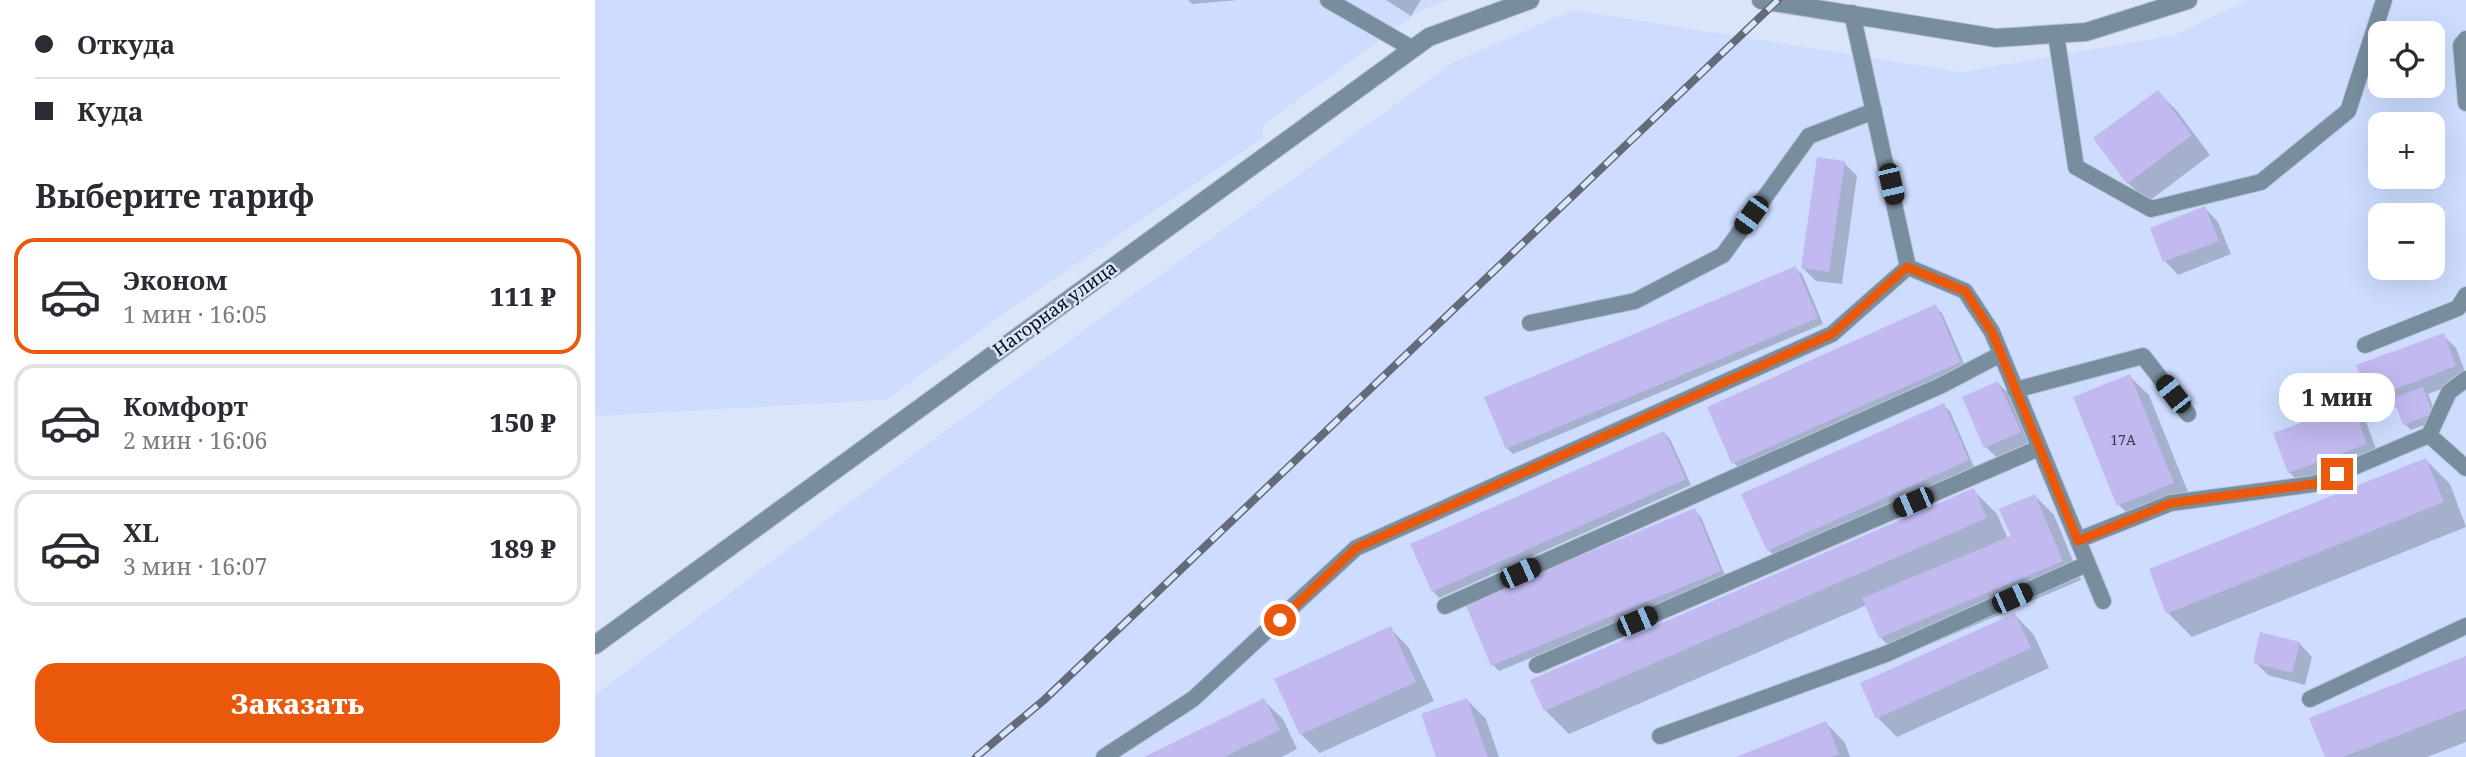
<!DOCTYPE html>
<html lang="ru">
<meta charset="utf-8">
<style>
:root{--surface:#fff;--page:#f2f2f3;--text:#2b2b33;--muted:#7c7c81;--line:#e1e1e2;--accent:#ea580c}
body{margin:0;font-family:"Noto Serif",serif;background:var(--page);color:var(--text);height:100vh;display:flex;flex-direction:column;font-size:26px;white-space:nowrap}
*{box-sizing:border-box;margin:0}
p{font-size:23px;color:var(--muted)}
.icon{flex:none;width:38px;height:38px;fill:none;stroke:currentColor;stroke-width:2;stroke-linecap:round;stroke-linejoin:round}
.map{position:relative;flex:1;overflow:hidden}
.details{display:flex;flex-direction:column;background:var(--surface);width:595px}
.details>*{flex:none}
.banner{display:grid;align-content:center;height:154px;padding:0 35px;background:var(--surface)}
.tools{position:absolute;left:1773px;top:21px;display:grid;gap:14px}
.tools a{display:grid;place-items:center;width:77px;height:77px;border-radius:14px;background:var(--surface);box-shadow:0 7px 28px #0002;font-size:35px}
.end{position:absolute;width:32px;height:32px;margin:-16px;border:9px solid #ea580c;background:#fff;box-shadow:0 0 0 4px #fff}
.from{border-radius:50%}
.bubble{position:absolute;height:49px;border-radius:21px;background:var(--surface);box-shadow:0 7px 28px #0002;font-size:23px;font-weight:800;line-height:49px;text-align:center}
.car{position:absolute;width:21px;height:42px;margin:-21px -10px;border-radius:9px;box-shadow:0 0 5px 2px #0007;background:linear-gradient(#222 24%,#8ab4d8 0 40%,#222 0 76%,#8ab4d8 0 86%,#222 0)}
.banner b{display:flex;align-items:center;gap:24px;height:66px;font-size:26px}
.banner b+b{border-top:2px solid var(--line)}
.banner i{width:18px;height:18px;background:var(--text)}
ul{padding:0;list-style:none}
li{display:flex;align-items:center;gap:21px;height:116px;margin:0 14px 10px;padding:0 21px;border:4px solid var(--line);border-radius:21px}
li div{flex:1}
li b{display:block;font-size:26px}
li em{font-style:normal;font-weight:800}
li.active{border-color:var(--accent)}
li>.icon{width:63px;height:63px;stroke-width:1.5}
h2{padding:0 35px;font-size:32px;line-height:84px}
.action{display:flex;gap:14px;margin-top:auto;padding:14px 35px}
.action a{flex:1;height:80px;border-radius:21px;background:var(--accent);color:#fff;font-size:28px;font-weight:800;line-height:80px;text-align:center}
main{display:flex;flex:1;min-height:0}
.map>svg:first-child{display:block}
.built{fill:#ceddff;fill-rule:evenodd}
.shadow{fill:#0003}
.building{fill:#c1b9ef}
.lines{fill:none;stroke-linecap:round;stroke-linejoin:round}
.lane-casing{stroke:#bac3d6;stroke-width:18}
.street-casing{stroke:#bac3d6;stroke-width:20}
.lane{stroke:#788e9e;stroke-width:16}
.street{stroke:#788e9e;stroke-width:18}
.rail-casing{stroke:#636a78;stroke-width:8}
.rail{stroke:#dbe5fa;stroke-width:5;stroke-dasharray:16;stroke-linecap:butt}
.route{stroke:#ea580c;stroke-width:9}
.labels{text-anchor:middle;stroke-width:5;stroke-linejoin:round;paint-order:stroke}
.number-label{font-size:14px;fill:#38394d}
.street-label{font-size:18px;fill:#0a0e17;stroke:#dbe5fa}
</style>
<main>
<section class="details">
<div class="banner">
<b><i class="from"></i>Откуда</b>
<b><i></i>Куда</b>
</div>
<h2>Выберите тариф</h2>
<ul>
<li class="active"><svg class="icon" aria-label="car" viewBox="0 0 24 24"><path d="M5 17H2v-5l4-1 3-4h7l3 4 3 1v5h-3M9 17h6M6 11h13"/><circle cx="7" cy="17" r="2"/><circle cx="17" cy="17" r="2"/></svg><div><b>Эконом</b><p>1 мин · 16:05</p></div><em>111 ₽</em></li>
<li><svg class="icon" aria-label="car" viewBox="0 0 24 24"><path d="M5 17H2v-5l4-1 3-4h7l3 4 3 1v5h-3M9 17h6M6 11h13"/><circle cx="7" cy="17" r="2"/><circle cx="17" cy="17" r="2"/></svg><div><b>Комфорт</b><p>2 мин · 16:06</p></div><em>150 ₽</em></li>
<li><svg class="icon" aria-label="car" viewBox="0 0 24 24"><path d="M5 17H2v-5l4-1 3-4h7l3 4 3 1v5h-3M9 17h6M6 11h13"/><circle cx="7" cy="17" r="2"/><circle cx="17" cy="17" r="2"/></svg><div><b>XL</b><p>3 мин · 16:07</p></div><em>189 ₽</em></li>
</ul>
<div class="action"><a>Заказать</a></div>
</section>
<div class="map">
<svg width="1871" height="757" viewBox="0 0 1871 757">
<rect width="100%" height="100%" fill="#dbe5fa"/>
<!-- built -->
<path class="built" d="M0 0H854L826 10 667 126 668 138 422 304 291 400 0 416Z
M1653 0H1871V757H0V695L335 442 859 62 978 10 1366 72 1580 35ZM1785 33H1838V86H1785ZM1785 124H1838V177H1785ZM1785 215H1838V268H1785Z"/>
<!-- shadow -->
<path class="shadow" d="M593 0H643L597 4Z
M791 0H826L816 16Z
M1563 92 1582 111 1615 155 1553 202 1533 183 1501 139Z
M1249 163 1262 176 1247 284 1221 281 1208 268Z
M1610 208 1623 222 1636 254 1583 275 1570 261 1557 229Z
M1200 268 1207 274 1228 324 918 454 912 448Z
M1340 307 1347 313 1371 368 1145 469 1139 463Z
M1848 335 1861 348 1871 374V380L1833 394 1843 420 1816 430 1810 424 1803 406 1788 411 1775 398Z
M1534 376 1554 395 1597 502 1543 524 1524 505Z
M1403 383 1416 396 1438 445 1404 460 1391 447Z
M1348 405 1355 411 1379 467 1180 556 1173 550Z
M1757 406 1770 419 1784 457 1707 485 1694 472Z
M1069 433 1075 439 1096 485 844 598 838 591Z
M1831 460 1855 484 1871 527 1597 637 1573 613Z
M1378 490 1402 514 1413 539 1418 537 1440 496 1459 515 1486 580 1305 657 1285 637 1272 605 974 734 950 710Z
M1100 510 1106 517 1131 578 904 671 898 665Z
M1420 615 1439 635 1454 668 1302 737 1283 718Z
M795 628 814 648 839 701 725 753 706 734Z
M1704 643 1717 657 1710 685 1673 675 1660 662Z
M1871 658V742L1832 757H1731Z
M668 700 688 719 702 749 687 757H553Z
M872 700 891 719 904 757H843Z
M1231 723 1250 743 1255 757H1146Z"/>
<!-- building -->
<path class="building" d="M1563 90 1597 135 1532 184 1498 138Z
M1222 157 1250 161 1234 272 1206 268Z
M1610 206 1624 241 1568 262 1555 228Z
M1201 266 1223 318 911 449 889 397Z
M1341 304 1366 362 1137 464 1112 407Z
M1849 333 1861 366 1774 399 1761 365Z
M1535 374 1579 483 1522 506 1478 397Z
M1403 381 1426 432 1389 448 1367 397Z
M1828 387 1838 414 1808 425 1798 398Z
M1349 403 1374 460 1172 551 1146 494Z
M1757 404 1772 444 1693 473 1678 433Z
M1069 431 1091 479 837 592 815 544Z
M1831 458 1849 502 1571 614 1554 569Z
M1379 488 1392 518 949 711 935 680Z
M1440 494 1468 561 1284 638 1267 598 1416 536 1404 509Z
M1100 508 1126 571 896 666 870 603Z
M1420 613 1436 648 1281 719 1265 683Z
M796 626 821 682 705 735 679 679Z
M1665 632 1705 642 1697 673 1658 663Z
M1871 656V709L1748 757H1730L1714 718Z
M669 698 685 730 629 757H549Z
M872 698 893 757H841L826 714Z
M1231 721 1244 754 1237 757H1141Z"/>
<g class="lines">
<!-- lane casing -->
<g class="lane-casing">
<path id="lane" d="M733 0 818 49
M1257 13 1313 267 1370 291 1397 332 1508 601
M1461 34 1481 167 1556 209 1666 182 1753 111 1789 0
M1871 39 1866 45 1871 103
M935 323 1040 301 1128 255 1214 136 1279 111
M1770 345 1863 308 1871 295
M1420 390 1548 356 1593 414
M1834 435 1854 392 1871 379
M1483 540 1576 503 1719 484 1834 435 1871 468
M850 606 1347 385 1406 354
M942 665 1444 448
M1715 699 1871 626
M1065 736 1291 654 1492 564
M509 757 598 699 761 548 1237 334 1313 267"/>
</g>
<!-- street casing -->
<g class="street-casing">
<path id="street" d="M1166 0 1401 38 1491 32 1593 0
M0 645 834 37 935 0"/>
</g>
<!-- lane -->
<use href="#lane" class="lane"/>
<!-- street -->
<use href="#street" class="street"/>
<!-- rail casing -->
<g class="rail-casing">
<path id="rail" d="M381 757 449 700 1183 0"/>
</g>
<!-- rail -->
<use href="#rail" class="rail"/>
</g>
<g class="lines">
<!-- route -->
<path class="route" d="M685 620 761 548 1237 334 1312 267 1370 291 1397 332 1483 541 1576 503 1719 484 1742 474"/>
</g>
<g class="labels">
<!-- number labels -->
<g class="number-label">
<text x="1528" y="445">17А</text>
</g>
<!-- street labels -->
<g class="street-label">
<text transform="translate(460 309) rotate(-36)" y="6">Нагорная улица</text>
</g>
</g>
</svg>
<div class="tools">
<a><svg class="icon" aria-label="locate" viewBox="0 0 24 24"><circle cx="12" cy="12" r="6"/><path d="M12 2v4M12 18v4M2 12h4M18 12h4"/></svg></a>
<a>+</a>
<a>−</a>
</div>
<i class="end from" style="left:685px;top:620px"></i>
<i class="end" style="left:1742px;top:474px"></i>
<div class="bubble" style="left:1684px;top:373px;width:116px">1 мин</div>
<i class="car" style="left:1296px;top:184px;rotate:167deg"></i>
<i class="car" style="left:1156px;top:215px;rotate:216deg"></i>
<i class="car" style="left:1578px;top:394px;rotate:322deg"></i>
<i class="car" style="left:1318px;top:502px;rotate:247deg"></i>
<i class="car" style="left:925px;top:573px;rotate:66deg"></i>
<i class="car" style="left:1417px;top:598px;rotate:66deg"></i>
<i class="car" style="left:1042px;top:621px;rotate:67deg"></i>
</div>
</main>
